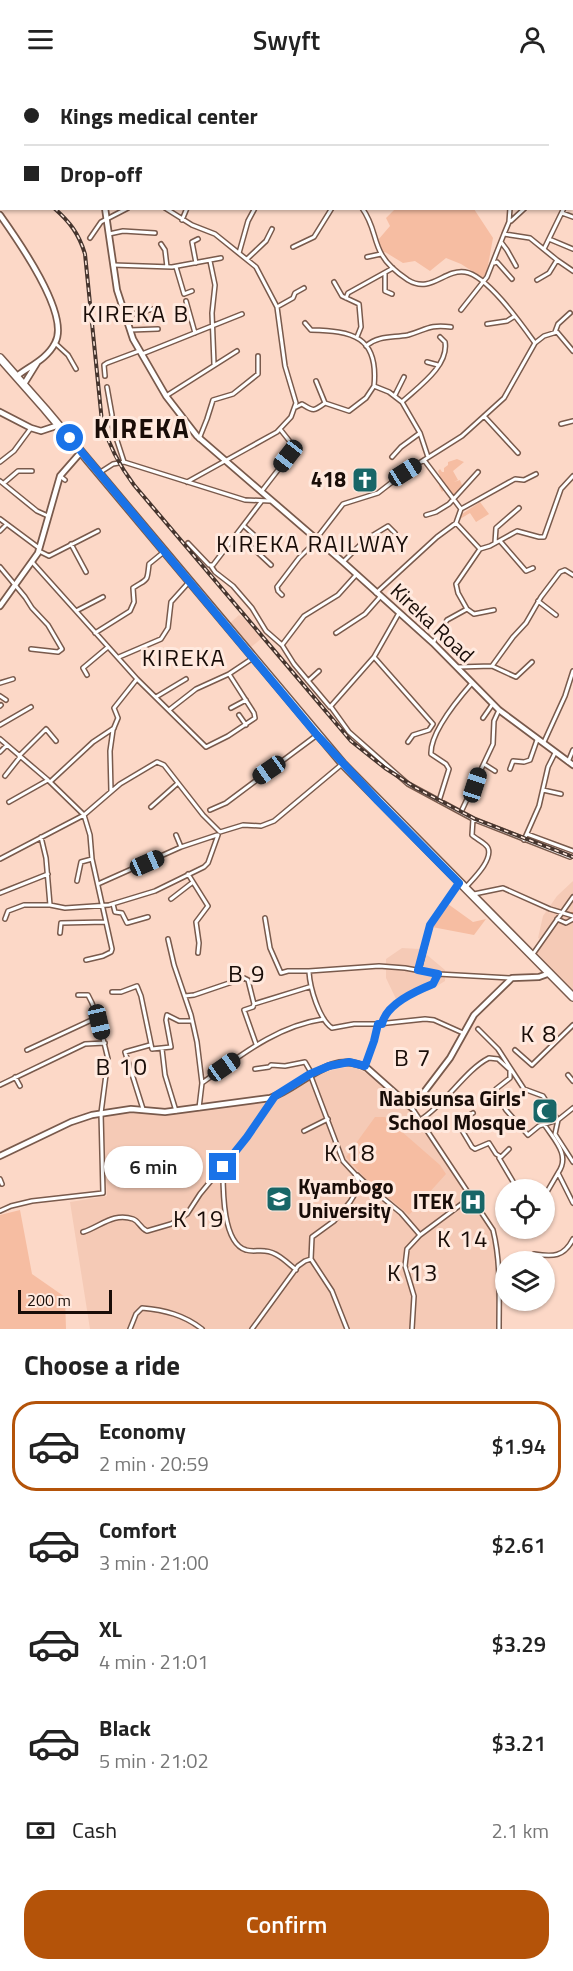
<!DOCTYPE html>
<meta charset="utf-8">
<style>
:root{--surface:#fff;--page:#f2f2f2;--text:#222;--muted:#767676;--line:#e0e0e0;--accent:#b45309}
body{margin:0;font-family:"Titillium Web",sans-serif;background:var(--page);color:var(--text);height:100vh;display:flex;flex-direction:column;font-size:22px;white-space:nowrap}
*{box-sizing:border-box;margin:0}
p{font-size:20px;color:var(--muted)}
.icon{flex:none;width:33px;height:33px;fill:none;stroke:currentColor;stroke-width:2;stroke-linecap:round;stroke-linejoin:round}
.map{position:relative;height:1251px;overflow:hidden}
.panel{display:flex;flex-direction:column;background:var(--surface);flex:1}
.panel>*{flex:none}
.hud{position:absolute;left:0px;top:0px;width:573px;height:132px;box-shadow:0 2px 4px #0004;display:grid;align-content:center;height:132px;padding:0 24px;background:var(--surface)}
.tools{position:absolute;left:495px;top:1101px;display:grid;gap:12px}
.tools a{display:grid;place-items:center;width:60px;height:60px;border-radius:50%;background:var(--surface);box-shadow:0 2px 4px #0004;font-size:30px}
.scale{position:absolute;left:18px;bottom:15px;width:94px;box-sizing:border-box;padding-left:6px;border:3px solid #190d08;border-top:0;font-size:16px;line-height:21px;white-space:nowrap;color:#190d08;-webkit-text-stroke:4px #ffe9de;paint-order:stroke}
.end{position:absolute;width:27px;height:27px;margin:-14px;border:8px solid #1a73e8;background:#fff;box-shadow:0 0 0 3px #fff}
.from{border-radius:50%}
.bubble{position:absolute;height:42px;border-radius:21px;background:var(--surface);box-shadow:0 2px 4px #0004;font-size:20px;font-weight:600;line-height:42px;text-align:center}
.car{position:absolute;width:18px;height:36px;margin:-18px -9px;border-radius:8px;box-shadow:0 0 4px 2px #0007;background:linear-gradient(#222 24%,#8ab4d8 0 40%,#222 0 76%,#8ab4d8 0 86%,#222 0)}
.hud b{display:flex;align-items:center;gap:21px;height:57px;font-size:22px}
.hud b+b{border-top:2px solid var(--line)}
.hud i{width:15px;height:15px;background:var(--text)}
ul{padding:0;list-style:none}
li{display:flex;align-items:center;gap:18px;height:90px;margin:0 12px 9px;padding:0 12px;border:3px solid transparent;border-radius:24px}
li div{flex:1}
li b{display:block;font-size:22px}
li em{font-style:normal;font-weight:600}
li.current{border-color:var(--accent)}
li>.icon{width:54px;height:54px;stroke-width:1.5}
h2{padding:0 24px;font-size:27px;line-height:72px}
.pay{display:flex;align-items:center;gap:15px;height:66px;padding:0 24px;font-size:22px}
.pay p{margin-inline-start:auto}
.button{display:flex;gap:12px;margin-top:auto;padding:12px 24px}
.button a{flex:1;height:69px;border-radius:24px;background:var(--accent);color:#fff;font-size:24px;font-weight:600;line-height:69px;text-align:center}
header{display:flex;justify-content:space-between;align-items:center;height:78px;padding:0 24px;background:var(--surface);font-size:27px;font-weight:600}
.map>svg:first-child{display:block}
.built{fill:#f5cab6}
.green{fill:#f6bda2}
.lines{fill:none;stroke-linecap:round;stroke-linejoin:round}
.stream{stroke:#e5885b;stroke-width:1.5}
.minor-casing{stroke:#795a4c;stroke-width:6}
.tertiary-casing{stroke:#795a4c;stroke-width:8}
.secondary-casing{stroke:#795a4c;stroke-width:8}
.trunk-casing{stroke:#795a4c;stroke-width:10}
.minor{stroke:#fff;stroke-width:3}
.tertiary{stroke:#fff;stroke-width:4.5}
.secondary{stroke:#fff;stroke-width:4.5}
.trunk{stroke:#fff;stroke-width:7}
.rail-casing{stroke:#46352e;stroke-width:4}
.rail{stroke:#ffe9de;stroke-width:1.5;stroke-dasharray:4.5;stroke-linecap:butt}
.route{stroke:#1a73e8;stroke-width:8}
.labels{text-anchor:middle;stroke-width:6;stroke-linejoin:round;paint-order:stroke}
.poi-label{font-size:21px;font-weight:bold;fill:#190d08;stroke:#ffe9de;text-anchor:end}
.street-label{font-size:21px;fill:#190d08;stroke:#ffe9de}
.quarter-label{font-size:24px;letter-spacing:1.5px;fill:#190d08;stroke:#ffe9de}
.district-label{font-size:27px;font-weight:bold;letter-spacing:1.5px;fill:#190d08;stroke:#ffe9de}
</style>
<header><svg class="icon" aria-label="menu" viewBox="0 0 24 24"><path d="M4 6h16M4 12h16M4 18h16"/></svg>Swyft<svg class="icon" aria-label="person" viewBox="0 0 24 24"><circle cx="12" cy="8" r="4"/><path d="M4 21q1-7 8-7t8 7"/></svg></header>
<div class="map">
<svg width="573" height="1251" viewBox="0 0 573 1251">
<rect width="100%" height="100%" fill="#fcd8c7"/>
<!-- built -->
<path class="built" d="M239 537 246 542 262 560 250 570 230 545Z
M573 803V912L535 873 542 862 538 860 543 838 557 818Z
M402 870 420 871 445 892V903L432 911 397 923 386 900V881Z
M352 988 372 998 412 1035 489 1149 495 1174 497 1251H90L70 1124 107 1118 103 1037 141 1035 163 1037 268 1023 279 1020 319 995Z"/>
<!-- green -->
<path class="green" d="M422 131H474L493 160 487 193 483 200 461 186 446 180 430 193 415 183 403 185 385 174 383 175 378 162 390 148 386 140 395 131H419L421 132Z
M457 381 464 384 453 393 458 402 454 404 460 402 463 410 455 419 446 410 442 414 439 408 442 402 438 403 436 400 440 398 438 393 440 391 442 394H444V390L448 387V384Z
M480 424 489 436 476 444 470 435 460 441 459 438Z
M448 826 473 844 486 841 474 857 432 849Z
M375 1039H385L440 1087 446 1096 409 1137 365 1100 346 1079Z
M20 1132 32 1196 65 1219 66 1251H0V1137Z"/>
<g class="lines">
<!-- stream -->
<path class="stream" d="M544 827 554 831
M563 834 573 835"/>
<!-- minor casing -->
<g class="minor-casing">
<path id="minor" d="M546 0 548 2
M227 2 229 0
M297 2 300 0
M500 2 502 0
M569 2 571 0
M572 27 573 29
M572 82 573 83
M572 112H573
M165 130 192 147 215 156 256 189 277 229 285 288 296 325 291 339 277 354 187 404
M362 130C375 148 373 162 382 177 387 186 399 196 408 202 431 216 444 191 465 194 487 197 522 247 535 265
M562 135 573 139
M182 142 187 130
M511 143 525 130
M109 156 123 153 155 155
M504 156 509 144 510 130
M90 160 101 144 128 130
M549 161 573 171
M501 164 507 172 516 188
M161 166 165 172 167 189
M293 169 314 159 332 130
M544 171 564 130
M239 175 248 143 255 130
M367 179 381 176
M247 181 266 163 272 151
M210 183 215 207 212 235 214 286
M196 185 192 164 198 161
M494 185 497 184 512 201
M113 187 172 189 221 180
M176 189 184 216 192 213
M385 196V213L392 216
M537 202 549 195 557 182
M334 204 342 218 359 226 361 249 357 259
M346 220 348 215 393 190
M186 223 195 255
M277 229 293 220 295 215 304 210
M461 232 487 199 504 156 530 160 557 182 573 193
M125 238 153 231
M305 245 311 252C352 253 379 258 374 308L389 314 402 324
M487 246 507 243 515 238
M130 252 158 251
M555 254 558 246 570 235
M55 265 68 277 76 291
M366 268C379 257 393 260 408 257 426 252 429 246 451 249
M142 276 242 236
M427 284 438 287
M105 298 104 287 107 285 139 273
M107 309 112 337 111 344 124 384
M395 317 404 299
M166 318 237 273
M325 325 349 333 366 320 374 308
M296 329 302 326C313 333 313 334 325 325L316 303
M484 338 518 375
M561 346 573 343
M199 361 207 341 213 322 233 316 258 296V278
M392 379 401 369 420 355
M428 379 420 355 402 324C418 309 449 288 445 264L440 259
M424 382 461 431 456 445
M0 384 14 373 31 350
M99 395 113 386 124 384 245 422 270 423
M60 398 65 402
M0 403 37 433 48 438
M4 405 18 393H32
M261 414 295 370 280 351
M461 431 515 401 524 402 536 396
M426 437 436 434 449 426 478 394
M0 441 39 470
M244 448 263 465
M0 453 6 447
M238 456 271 487
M316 461 343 426 378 415 405 394 462 358 504 320 535 265 544 258 557 254 573 273
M500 463 526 493 533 490
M188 465 209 487H213L261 424
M495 465 496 450 519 430
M71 466 86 494
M480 471 490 468 517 453 539 459H544L561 411 573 398
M39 473 49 478 98 453
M343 484 365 462 388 448 395 455
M33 485 137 601 206 669 228 658 255 640 254 635 229 596
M211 488 215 494 233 508 252 530 266 553 282 567 294 586 330 629 374 579 399 535
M0 489 25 519 32 530 48 547 62 571 58 574 31 571
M376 515 437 459 456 445 480 471 456 506 458 515 467 531 447 542 433 565
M282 517 278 513 277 509 299 480 317 462
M538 523 556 537
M467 531 474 536 494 532
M76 533 103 519
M95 555 130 533 134 524 133 510C148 500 147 505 149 486L165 473
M336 555 365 536 380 519
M282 567 304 538 338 517 356 497
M119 579 161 561 168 550 171 524 189 504
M374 579 433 646 429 652 413 657 408 664
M492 588 516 599 532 584
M458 589 492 588 513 559 526 545 541 519 560 494 565 492 573 497
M87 597 83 590 108 569
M308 603 319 593
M0 605 13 601
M0 618 6 622
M156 619 186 601
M0 628 1 627
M331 629 349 654 408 706 473 741 472 757C476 761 486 765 488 770 493 782 473 801 466 809
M231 630 246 622
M169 632 196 611 229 596 253 580
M239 637 246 647
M483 640 492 627
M0 647 31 629
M0 661 48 702 84 737 90 757 92 781 112 871 111 874 103 878 86 882
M544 664 565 618 573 593
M0 674 7 667
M19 678 46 651 56 663
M568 684 573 672
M484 686 495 693
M510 691 513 683 524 684 530 682 537 662
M5 698 20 679
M50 704 93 664 114 650
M543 712 561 716
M111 713 110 673 113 652 118 640 114 630 137 601
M439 723 449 691 446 686 431 676C430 655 458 621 472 605
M9 724 48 702
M151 729 178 705
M210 732 226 725 317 657
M461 734 493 666 494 643 499 632
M473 741 570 779
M527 756 573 773
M176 757 181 769
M41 759 46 780 50 827 65 830 109 827 155 813 204 789 208 785 218 757
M524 762 539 728 548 689 555 675
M0 781 84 737 120 706 157 684 164 687 203 737 220 754 243 747 261 748 274 743 341 687
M188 796 208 828 196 844 199 865 198 875
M77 803 81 784 92 781
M98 806 181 769 217 757
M0 815 48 796
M474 816 503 810 550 831 573 838
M171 821 193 804
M113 826 115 834 122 835 127 845 148 839
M265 840 270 870 281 895 288 893H309L379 888 405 890 438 896 511 900
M5 841 8 833 24 827H50
M557 841 566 845 573 841
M60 855 61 845 106 844
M168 861 174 887 191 937 197 964 202 1005 199 1030
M533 876 573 819
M419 892 430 847 459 805
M309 894C310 910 319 941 332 950L354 946H378L425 941 434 942 463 955
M112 914H121L137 908 141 918 152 971 171 969 166 942 167 937 179 943H192
M185 918 194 917 244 900 248 902 254 926
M382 946C386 926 416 913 433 906L438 896
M478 951 498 971 524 1011 543 1018 558 1042 555 1056 573 1084
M256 966 244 932 253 929 254 926 309 909
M162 971 165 997 176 1033
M27 972 98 939
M515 972 532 987 573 947
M365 989 374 963 378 946
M255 991 269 989 271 987 285 988 305 984 312 996
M310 996 343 1083 355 1096 358 1102V1111
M568 997 573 1003
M15 999 20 1008
M202 1005C240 978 276 948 324 941
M0 1007 85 966 105 965
M412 1030 493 1152C501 1184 499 1218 499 1251
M143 1031 125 974 150 967
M473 1035 457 1044 472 1069 475 1071 489 1065 496 1076 501 1079 509 1071
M420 1042C446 1026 465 992 489 980L498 981 510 992V1000L496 1011 495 1014 506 1032 528 1057 539 1048 558 1042 573 1030
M544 1046C554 1062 571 1077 558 1095L573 1125
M304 1053 328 1041
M499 1080 518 1112
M223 1090C223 1110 222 1165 246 1172 252 1174 259 1172 265 1173 277 1174 287 1184 296 1192
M357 1097 372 1111
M0 1101 2 1106
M544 1119 558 1095
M0 1133 11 1128 32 1123 103 1115 101 1035 108 981 99 944 92 925 88 917H78
M83 1154C100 1149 113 1134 133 1141 139 1143 140 1150 147 1153L171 1146 187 1136 200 1116 247 1059 275 1018
M534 1176C553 1179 564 1179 573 1161
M311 1181 312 1159 334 1143 350 1124 358 1111H372L401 1135 420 1157
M311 1181 332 1213 347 1251
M130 1251 136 1236 142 1230C165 1232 184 1237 202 1251
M252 1251 298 1188 305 1183 311 1181
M412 1251 414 1218 405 1188 407 1171 420 1157 471 1119"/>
</g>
<!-- tertiary casing -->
<g class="tertiary-casing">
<path id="tertiary" d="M0 137C17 161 71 237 55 265 47 281 30 288 17 298
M24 306 37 285
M0 528 38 475 60 398 81 374
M0 1078 71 1044 92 1037 131 1031 165 1034 270 1020C302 1010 330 970 367 990L412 1030 450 980 474 937 512 900 539 899 550 895"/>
</g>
<!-- secondary casing -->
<g class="secondary-casing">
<path id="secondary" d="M69 0 70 2
M105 130 117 212 133 261 166 318 197 358 343 484 433 565 499 632 573 687
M0 334 31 350 41 353 59 347"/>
</g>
<!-- trunk casing -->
<g class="trunk-casing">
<path id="trunk" d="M0 280 45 331 343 686 573 919"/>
</g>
<!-- minor -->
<use href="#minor" class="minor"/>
<!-- tertiary -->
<use href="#tertiary" class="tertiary"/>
<!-- secondary -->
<use href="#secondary" class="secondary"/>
<!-- trunk -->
<use href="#trunk" class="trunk"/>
<!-- rail casing -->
<g class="rail-casing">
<path id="rail" d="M0 88 2 90
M54 130C70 144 79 156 85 176L102 344C109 368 119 387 134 407L351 663 385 690 416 710 475 741 573 779"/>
</g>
<!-- rail -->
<use href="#rail" class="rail"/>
</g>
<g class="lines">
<!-- route -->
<path class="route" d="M70 360 317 657 378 723 459 805 430 847 418 892 438 896 433 906C416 913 386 926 382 946H378L374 963 365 988 349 984 329 988 310 996 275 1018 247 1059 223 1089"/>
</g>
<!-- icons -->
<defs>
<g id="church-square" transform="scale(1.35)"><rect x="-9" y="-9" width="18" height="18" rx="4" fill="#186667" stroke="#ffe9de"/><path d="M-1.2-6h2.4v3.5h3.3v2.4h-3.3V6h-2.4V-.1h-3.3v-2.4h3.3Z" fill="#fff"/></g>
<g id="mosque-square" transform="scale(1.35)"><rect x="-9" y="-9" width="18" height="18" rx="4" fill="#186667" stroke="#ffe9de"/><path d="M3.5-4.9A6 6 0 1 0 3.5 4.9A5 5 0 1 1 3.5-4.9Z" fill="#fff"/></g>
<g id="university-square" transform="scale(1.35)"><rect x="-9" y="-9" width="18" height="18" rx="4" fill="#186667" stroke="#ffe9de"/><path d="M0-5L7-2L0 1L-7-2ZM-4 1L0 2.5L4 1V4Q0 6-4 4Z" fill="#fff"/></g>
<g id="hospital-square" transform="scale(1.35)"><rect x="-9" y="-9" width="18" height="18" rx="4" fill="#186667" stroke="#ffe9de"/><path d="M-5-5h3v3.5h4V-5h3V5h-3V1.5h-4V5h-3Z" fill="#fff"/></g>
</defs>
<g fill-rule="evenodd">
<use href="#church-square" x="365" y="402"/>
<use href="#mosque-square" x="545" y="1033"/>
<use href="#university-square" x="279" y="1121"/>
<use href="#hospital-square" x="473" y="1124"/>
</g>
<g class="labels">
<!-- poi labels -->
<g class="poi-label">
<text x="346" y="409">418</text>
<text x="526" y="1028">Nabisunsa Girls'<tspan x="526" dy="24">School Mosque</tspan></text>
<text x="298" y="1116" text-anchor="start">Kyambogo<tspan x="298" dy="24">University</tspan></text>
<text x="454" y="1131">ITEK</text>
</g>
<!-- street labels -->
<g class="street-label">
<text transform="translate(432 545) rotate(43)" y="7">Kireka Road</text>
</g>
<!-- quarter labels -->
<g class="quarter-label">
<text x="136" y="244">KIREKA B</text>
<text x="313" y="474">KIREKA RAILWAY</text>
<text x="184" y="588">KIREKA</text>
<text x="247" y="904">B 9</text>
<text x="539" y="964">K 8</text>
<text x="413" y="988">B 7</text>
<text x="122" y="997">B 10</text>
<text x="350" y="1083">K 18</text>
<text x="199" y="1149">K 19</text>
<text x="463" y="1169">K 14</text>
<text x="413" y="1203">K 13</text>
</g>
<!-- district labels -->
<g class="district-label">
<text x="142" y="360">KIREKA</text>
</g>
</g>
</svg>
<div class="tools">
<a><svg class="icon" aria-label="locate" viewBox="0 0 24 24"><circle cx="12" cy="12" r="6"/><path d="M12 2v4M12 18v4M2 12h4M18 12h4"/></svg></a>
<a><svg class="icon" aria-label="layers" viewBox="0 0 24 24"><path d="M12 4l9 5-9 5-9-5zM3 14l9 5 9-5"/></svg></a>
</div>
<div class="scale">200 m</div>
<i class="end from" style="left:70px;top:360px"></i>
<i class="end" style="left:223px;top:1089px"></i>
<div class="bubble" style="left:104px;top:1068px;width:99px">6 min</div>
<i class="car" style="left:288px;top:378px;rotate:218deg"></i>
<i class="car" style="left:405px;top:394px;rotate:58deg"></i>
<i class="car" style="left:269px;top:692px;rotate:235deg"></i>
<i class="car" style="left:475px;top:707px;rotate:18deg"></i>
<i class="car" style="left:147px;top:785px;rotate:66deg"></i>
<i class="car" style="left:99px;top:944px;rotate:167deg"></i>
<i class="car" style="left:224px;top:989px;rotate:55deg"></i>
<div class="hud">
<b><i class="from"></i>Kings medical center</b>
<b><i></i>Drop-off</b>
</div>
</div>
<section class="panel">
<h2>Choose a ride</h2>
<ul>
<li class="current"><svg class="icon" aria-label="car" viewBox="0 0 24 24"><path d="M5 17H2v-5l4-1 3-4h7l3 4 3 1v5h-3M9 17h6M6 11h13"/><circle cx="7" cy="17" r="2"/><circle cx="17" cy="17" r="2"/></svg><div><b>Economy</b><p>2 min · 20:59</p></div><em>$1.94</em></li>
<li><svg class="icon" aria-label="car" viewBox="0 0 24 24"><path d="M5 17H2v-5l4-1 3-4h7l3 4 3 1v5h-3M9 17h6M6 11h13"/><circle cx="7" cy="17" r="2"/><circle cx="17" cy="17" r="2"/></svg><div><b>Comfort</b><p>3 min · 21:00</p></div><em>$2.61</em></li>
<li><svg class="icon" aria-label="car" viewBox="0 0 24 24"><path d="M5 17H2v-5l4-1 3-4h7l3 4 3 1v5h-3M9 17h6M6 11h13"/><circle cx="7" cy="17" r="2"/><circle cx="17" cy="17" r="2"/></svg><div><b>XL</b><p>4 min · 21:01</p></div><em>$3.29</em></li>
<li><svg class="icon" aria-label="car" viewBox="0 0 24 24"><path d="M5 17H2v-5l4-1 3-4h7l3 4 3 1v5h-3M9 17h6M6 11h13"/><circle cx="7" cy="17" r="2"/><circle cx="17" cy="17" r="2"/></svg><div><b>Black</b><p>5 min · 21:02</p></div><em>$3.21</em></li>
</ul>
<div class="pay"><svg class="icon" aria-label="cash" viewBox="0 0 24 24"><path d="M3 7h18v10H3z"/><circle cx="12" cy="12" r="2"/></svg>Cash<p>2.1 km</p></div>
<div class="button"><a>Confirm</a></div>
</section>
